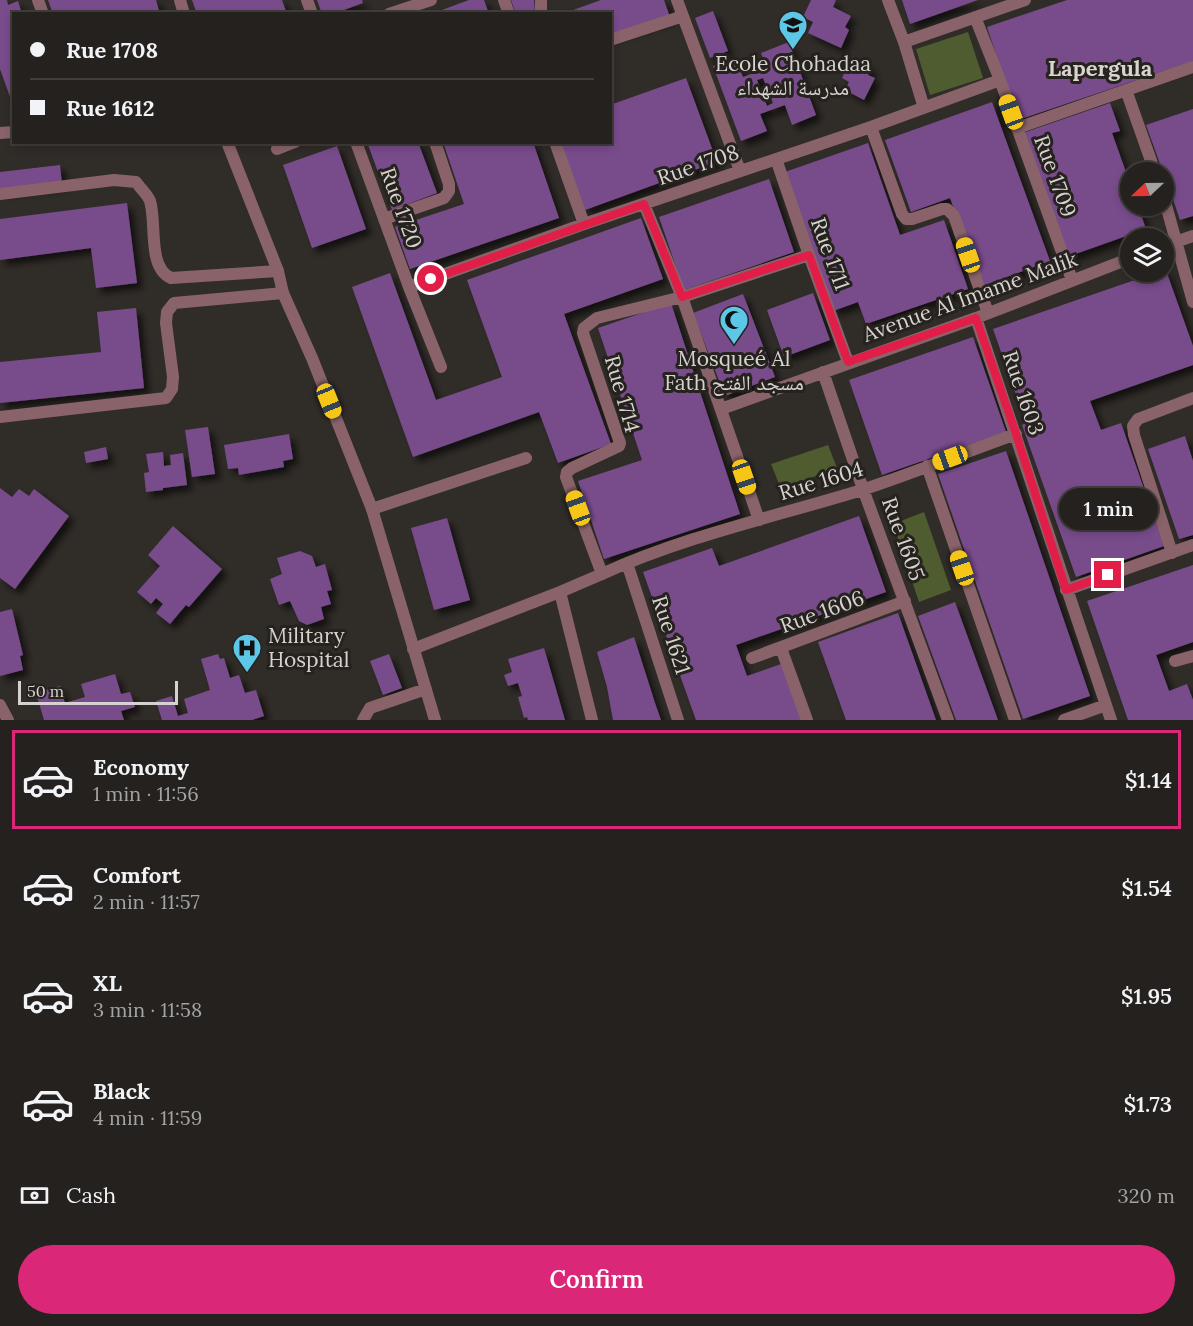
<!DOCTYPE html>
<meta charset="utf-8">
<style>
:root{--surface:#24211e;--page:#2c2927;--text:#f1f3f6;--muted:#a3a3a4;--line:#413e3c;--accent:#db2777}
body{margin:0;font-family:Lora,"Noto Naskh Arabic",serif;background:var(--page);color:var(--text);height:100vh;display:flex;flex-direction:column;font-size:22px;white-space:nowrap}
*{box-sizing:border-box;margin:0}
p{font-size:20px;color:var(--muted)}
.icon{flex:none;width:33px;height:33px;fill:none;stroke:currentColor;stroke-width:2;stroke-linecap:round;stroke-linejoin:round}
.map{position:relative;height:720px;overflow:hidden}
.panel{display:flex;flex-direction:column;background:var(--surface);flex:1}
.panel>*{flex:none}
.top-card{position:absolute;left:12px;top:12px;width:600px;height:132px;border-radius:0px;box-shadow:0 3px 9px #0003,0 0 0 2px var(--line);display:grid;align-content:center;height:132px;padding:0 18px;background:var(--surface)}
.needle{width:39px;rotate:248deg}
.buttons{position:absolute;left:1120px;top:162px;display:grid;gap:12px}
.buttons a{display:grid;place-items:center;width:54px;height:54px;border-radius:50%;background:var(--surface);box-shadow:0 3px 9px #0003,0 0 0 2px var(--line);font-size:30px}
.scale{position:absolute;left:18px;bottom:15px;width:160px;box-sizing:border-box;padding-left:6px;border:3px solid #d5d2d0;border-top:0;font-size:16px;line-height:21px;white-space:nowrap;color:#d5d2d0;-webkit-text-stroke:4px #26221e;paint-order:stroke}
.end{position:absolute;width:27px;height:27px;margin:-14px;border:8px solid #e11d48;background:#fff;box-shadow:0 0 0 3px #fff}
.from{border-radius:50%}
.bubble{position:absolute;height:42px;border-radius:21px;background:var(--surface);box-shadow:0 3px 9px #0003,0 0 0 2px var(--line);font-size:20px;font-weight:600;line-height:42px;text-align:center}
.car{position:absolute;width:18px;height:36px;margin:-18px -9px;border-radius:8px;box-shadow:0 0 4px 2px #0007;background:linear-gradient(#f5c518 24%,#345 0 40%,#f5c518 0 76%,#345 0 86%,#f5c518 0)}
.top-card b{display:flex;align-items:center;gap:21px;height:57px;font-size:22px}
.top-card b+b{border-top:2px solid var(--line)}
.top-card i{width:15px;height:15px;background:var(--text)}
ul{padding:10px 0 0;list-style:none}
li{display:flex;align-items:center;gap:18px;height:99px;margin:0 12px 9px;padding:0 6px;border:3px solid transparent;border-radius:0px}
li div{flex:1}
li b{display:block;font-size:22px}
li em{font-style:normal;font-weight:600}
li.current{border-color:var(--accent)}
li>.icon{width:54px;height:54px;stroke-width:1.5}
.pay{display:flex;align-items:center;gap:15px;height:66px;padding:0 18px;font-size:22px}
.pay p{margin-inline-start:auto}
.button{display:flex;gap:12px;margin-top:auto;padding:12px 18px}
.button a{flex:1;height:69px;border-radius:36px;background:var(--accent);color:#fff;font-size:24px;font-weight:600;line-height:69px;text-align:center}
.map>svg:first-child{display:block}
.green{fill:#4f5c2f}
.building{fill:#784c8b;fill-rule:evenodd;filter:url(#shadow)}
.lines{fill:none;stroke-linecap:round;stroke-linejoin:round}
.service{stroke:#896369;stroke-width:12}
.minor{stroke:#896369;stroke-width:12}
.route{stroke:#e11d48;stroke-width:8}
.labels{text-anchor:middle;stroke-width:6;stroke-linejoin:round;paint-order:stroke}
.poi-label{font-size:21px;fill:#d5d2d0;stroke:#26221e}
.street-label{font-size:21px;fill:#d5d2d0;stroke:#26221e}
.neighbourhood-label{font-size:22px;font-weight:bold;fill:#d9d4cf;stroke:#26221e}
</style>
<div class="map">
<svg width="1193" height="720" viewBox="0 0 1193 720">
<defs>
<filter id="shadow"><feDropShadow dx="5.5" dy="5.5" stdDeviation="3" flood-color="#0009"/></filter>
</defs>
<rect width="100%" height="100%" fill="#302c28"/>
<!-- green -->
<path class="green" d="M968 32 983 78 930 95 916 49Z
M828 445 837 468 781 489 771 464Z
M924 512 951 590 919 602 893 524Z"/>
<!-- building -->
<path class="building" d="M0 0H7L8 5 18 1 22 14H14L13 105 0 69Z
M48 0H156L160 14H53Z
M192 0H282L287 14H197Z
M317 0H362L363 3 333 14H322Z
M469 0H484L489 14H431Z
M511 0H534L535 14H516Z
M601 0H664L670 17 610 36V14H562Z
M811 0H836L833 7 851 16 845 27 849 30 841 48 808 33 813 22 803 17Z
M902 0H978L910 24Z
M1067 0H1193V61L1018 120 987 27Z
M713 11 728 51 710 58 695 18Z
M789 42 816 115 792 125 785 105 760 114 767 131 741 141 713 66 736 58 743 77 767 68 761 53ZM763 78 773 103 767 106 757 80Z
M852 57 872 68 868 75 875 78 864 100 845 90 849 82 842 78Z
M686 78 717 162 585 210 560 142H610V105Z
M992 102 1050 261 982 286 950 198 911 212 885 140Z
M1110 103 1120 131 1112 133 1131 186V206H1138L1146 229 1067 257 1023 133Z
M1193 109V216L1180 220 1164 172H1163L1146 125Z
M367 142H418L437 193 392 210Z
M443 142H533L559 218 410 269 395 227 464 204Z
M868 143 900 235 944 220 968 289 866 324 858 302 833 311 785 172Z
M337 146 366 229 312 248 283 165Z
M60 165 62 184 0 191V172Z
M769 179 794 252 684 290 659 217Z
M127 203 137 283 96 288 91 248 0 260V219Z
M641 218 663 279 564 314 611 444 558 463 539 412 413 457 352 287 390 273 436 400 502 377 467 280Z
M1164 265 1193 346V365L1090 401 1101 430 1121 423 1164 546 1076 577 1022 425 1026 423 993 329 1158 272H1164Z
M813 293 830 340 784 357 767 310Z
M743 294 775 377 725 396 693 313Z
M671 303 740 514 604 559 578 481 642 460 598 328Z
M136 308 144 388 0 403V362L101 352 97 312Z
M973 337 1006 432 882 475 849 380Z
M208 427 215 474 192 477 185 430Z
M289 434 293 459 283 461 284 467 239 475 238 468 228 469 224 445Z
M1185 436 1193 461V535L1179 539 1148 449Z
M106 447 108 459 86 463 84 452Z
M1006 451 1090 696 1023 719 938 474Z
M163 452 164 466 171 465 170 455 183 453 187 485 163 488V490L146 492 144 473 149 472 146 454Z
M0 488 12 497 19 489 29 496 34 489 69 516 15 589 0 578Z
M859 516 886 592 736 645 747 676 781 664 802 720H696L643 572 712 548 719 566Z
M447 518 470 600 434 610 411 528Z
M173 526 222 569 189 607 186 605 170 624 156 613 163 604 156 598 151 604 137 592 160 566 148 555Z
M300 551 312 556 316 567 325 564 332 590 327 591 331 604 321 607 324 619 307 625 299 621 290 601 279 605 270 579 282 574 277 558Z
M1193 565V642L1156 655 1169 691 1187 684 1193 700V720H1128L1087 601Z
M955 602 967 635 998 720H956L918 616Z
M12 609 23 655 20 656 23 670 0 676V612Z
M898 613 936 720H846L818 642Z
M634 637 655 703 661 720H613L607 687 597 652Z
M544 648 565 720H528L527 717 524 718 518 697 522 696 518 683 508 686 504 675 512 672 508 659Z
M218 654 220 659 224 658 230 678 239 675 245 693 256 690 264 716 252 720H162L156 701 172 696 178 716 188 713 184 699 210 690 201 659Z
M389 654 402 688 383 695 370 661Z
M115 674 121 694 130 692 135 707 121 711 124 720H44L36 693 60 686 65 703 85 697 81 684Z"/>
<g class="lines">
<!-- service -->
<path class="service" d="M0 133 14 132
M0 194 114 180 136 182C140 188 148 195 150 201 157 223 147 267 171 278L278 271
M0 417 166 398 172 389 173 377 166 323 167 312 174 303 283 293
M372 509 526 458
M560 592 602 574
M413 649 560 592 592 720"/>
<!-- minor -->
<path class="minor" d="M38 0 43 14
M180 0 184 14
M307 0 312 14
M504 0 509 14
M541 0V14
M677 0 740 171
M888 0 904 42 924 108
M389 14 431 0
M975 17 1000 80 1072 280
M610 40 683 16
M904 42 1025 0
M1126 90 1155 172
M871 127 902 214 906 219H912L942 209H947L954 216 988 313
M1017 128 1193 67
M227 142 278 271 283 293 312 358 372 509 435 720
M356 142 409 287 441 367
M555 142 584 224
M277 149 295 142
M776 159 809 255 848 362
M1164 198 1193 302
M644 204 682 297 759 520
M384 219 444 198 449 191V184L435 142
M1164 246 1193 236
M809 255 682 297 597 318 584 328 583 333 620 443 619 446 572 468 567 472 566 477 602 574C685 536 774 517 862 490 914 473 965 452 1016 434
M409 287 584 224 871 127 1000 80
M976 318C1022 451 1065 586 1111 720
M823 372 863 489 948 720
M721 409 976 318 1131 258
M927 466 1015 720
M1172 553 1134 435 1133 426 1138 419 1193 398
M627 563 678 720
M1066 590 1193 545
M781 648 807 720
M752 658 905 601
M1175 661 1193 656
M0 705 8 720
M363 720 370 708 426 689
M1064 720 1106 705"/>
</g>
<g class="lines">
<!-- route -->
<path class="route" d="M431 279 644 204 682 297 809 255 848 362 976 318 1016 434 1066 590 1108 575"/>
</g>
<!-- icons -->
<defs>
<g id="school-pin" transform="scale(1.5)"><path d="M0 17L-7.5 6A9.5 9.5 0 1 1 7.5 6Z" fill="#5cc7e7" stroke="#26221e"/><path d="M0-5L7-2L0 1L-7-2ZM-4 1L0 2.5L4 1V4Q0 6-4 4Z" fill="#111"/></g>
<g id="mosque-pin" transform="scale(1.5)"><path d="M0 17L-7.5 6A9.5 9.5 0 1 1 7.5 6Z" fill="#5cc7e7" stroke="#26221e"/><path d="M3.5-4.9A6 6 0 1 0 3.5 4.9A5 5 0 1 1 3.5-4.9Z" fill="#111"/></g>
<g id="hospital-pin" transform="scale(1.5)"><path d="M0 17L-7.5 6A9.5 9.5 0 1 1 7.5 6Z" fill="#5cc7e7" stroke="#26221e"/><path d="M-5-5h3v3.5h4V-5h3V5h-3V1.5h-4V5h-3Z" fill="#111"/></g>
</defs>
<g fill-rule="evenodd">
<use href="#school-pin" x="793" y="25"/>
<use href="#mosque-pin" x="734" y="320"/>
<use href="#hospital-pin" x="247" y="648"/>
</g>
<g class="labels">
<!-- poi labels -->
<g class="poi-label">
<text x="793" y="71">Ecole Chohadaa<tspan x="793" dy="24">مدرسة الشهداء</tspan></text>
<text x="734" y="366">Mosqueé Al<tspan x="734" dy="24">Fath مسجد الفتح</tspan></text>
<text x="268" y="643" text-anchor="start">Military<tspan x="268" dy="24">Hospital</tspan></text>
</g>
<!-- street labels -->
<g class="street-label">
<text transform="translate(698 165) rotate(-19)" y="7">Rue 1708</text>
<text transform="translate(1055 176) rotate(70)" y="7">Rue 1709</text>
<text transform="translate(401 208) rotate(70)" y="7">Rue 1720</text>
<text transform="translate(830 254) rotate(70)" y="7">Rue 1711</text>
<text transform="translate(970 297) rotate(-20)" y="7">Avenue Al Imame Malik</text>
<text transform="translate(1023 393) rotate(71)" y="7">Rue 1603</text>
<text transform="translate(622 394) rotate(74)" y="7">Rue 1714</text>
<text transform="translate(821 481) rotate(-17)" y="7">Rue 1604</text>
<text transform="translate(903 539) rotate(70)" y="7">Rue 1605</text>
<text transform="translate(822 612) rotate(-20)" y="7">Rue 1606</text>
<text transform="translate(671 635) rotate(72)" y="7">Rue 1621</text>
</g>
<!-- neighbourhood labels -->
<g class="neighbourhood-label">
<text x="1100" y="76">Lapergula</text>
</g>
</g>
</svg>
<div class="buttons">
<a><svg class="needle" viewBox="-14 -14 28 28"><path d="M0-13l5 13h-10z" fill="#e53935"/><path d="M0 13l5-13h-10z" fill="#a3a3a4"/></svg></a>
<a><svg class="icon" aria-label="layers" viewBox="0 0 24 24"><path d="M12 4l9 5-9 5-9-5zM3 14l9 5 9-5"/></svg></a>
</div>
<div class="scale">50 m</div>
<i class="end from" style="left:431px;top:279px"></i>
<i class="end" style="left:1108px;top:575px"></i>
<div class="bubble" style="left:1059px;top:488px;width:99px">1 min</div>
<i class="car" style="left:1011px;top:112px;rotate:340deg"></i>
<i class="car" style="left:968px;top:255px;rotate:341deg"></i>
<i class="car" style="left:329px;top:401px;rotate:158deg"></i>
<i class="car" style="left:950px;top:458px;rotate:250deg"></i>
<i class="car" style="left:744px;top:477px;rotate:161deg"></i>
<i class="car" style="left:578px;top:508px;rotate:340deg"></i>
<i class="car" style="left:962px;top:568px;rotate:341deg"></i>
<div class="top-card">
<b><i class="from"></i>Rue 1708</b>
<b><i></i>Rue 1612</b>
</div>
</div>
<section class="panel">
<ul>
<li class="current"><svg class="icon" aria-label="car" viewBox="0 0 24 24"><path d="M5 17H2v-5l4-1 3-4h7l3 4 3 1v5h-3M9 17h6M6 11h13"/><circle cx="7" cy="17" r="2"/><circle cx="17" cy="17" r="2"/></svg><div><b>Economy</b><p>1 min · 11:56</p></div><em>$1.14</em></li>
<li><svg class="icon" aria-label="car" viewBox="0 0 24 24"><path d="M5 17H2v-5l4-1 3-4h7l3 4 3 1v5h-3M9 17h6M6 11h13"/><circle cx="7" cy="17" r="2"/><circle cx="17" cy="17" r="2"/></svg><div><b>Comfort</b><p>2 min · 11:57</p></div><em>$1.54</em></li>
<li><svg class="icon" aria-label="car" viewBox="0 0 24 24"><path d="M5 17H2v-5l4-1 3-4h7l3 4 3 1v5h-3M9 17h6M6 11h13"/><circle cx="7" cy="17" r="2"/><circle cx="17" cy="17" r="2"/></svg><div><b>XL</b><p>3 min · 11:58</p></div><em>$1.95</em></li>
<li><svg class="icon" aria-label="car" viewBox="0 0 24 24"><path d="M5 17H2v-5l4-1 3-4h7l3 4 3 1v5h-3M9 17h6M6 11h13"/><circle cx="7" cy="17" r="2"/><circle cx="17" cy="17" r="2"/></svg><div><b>Black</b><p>4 min · 11:59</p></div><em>$1.73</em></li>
</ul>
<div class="pay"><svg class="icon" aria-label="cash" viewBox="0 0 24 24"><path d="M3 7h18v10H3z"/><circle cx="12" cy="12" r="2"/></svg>Cash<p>320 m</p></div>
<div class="button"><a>Confirm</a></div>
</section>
